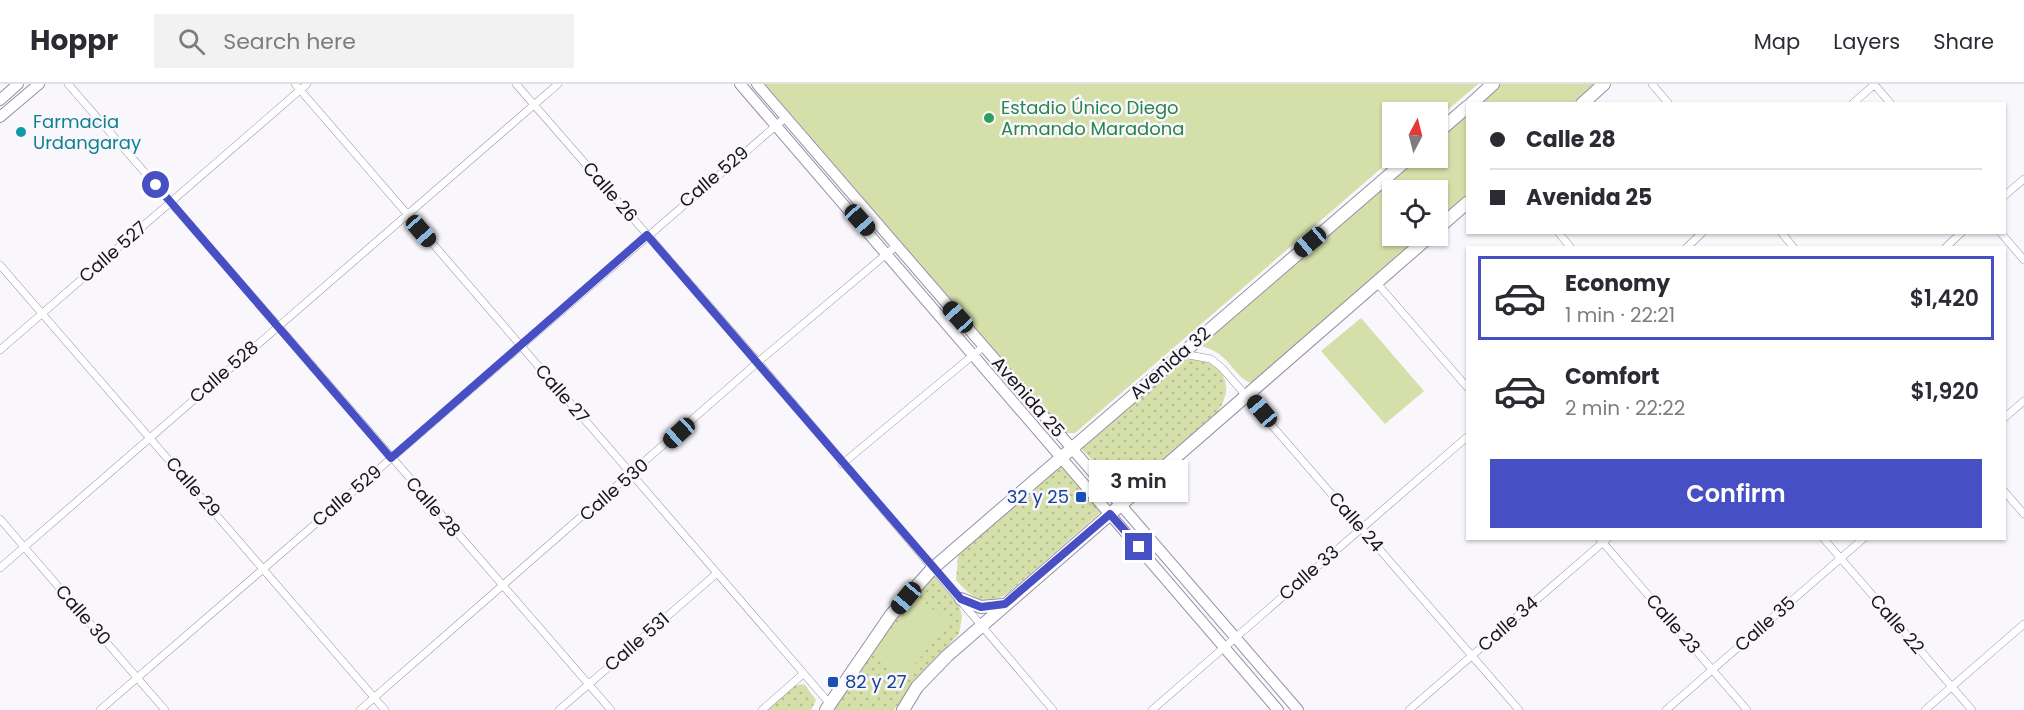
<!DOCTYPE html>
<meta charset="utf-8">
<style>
:root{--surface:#fff;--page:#f2f2f3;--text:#2b2b33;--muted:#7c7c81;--line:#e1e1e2;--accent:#474fc4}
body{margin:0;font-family:Poppins,sans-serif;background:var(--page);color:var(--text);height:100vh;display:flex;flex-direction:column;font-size:22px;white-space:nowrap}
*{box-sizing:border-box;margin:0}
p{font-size:20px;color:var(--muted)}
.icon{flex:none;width:33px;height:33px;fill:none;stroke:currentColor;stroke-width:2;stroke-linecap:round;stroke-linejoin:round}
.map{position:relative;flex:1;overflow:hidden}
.details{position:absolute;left:1466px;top:162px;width:540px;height:294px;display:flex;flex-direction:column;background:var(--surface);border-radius:0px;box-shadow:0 2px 4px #0004}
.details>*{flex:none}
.top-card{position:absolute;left:1466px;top:18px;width:540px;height:132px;border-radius:0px;box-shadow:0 2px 4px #0004;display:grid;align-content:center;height:132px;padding:0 24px;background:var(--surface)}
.needle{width:39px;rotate:7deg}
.buttons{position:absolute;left:1382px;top:18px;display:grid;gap:12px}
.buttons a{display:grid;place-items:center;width:66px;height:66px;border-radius:0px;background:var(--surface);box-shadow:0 2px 4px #0004;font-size:30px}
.end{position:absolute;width:27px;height:27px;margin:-14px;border:8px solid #474fc4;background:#fff;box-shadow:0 0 0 3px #fff}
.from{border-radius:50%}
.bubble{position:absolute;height:42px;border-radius:0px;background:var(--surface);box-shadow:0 2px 4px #0004;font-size:20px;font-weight:600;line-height:42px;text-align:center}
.car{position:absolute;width:18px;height:36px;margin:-18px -9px;border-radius:8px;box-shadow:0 0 4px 2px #0007;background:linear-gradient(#222 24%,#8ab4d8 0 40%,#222 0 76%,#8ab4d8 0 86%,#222 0)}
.top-card b{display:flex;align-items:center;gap:21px;height:57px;font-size:22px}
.top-card b+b{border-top:2px solid var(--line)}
.top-card i{width:15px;height:15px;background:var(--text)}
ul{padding:10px 0 0;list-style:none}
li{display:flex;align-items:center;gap:18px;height:84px;margin:0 12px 9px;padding:0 12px;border:3px solid transparent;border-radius:0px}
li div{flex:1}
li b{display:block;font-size:22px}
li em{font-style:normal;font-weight:600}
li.current{border-color:var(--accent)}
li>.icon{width:54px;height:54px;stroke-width:1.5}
.action{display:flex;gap:12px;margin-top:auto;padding:12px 24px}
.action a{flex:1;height:69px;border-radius:0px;background:var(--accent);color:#fff;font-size:24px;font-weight:600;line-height:69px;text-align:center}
header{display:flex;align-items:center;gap:36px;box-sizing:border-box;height:84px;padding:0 30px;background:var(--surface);border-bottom:2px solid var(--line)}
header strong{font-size:28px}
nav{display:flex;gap:33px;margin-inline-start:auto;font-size:21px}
.search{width:420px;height:54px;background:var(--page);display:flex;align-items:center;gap:15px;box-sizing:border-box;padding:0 21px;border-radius:0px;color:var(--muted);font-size:22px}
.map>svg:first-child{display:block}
.grass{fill:url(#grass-dots)}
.park{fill:#d5dfa9}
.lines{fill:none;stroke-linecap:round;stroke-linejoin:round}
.minor-casing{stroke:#988ea5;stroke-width:8}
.secondary-casing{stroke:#988ea5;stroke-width:12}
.trunk-casing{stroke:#988ea5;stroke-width:14}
.minor{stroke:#fff;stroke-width:7}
.secondary{stroke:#fff;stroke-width:10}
.trunk{stroke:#fff;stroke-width:12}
.route{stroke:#474fc4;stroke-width:8}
.leisure-dot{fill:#2e9e5b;stroke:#f9f7fc;stroke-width:2}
.culture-dot{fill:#0f9aa8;stroke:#f9f7fc;stroke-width:2}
.transit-dot{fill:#1a4fb4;stroke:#f9f7fc;stroke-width:2}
.labels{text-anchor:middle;stroke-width:5;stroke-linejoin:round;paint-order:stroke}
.leisure-label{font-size:18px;fill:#27864d;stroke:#f9f7fc;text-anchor:start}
.culture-label{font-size:18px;fill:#0d838f;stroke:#f9f7fc;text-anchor:start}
.street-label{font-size:18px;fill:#18141d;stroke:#f9f7fc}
.transit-label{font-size:18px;fill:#164399;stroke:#f9f7fc;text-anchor:end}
</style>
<header>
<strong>Hoppr</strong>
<div class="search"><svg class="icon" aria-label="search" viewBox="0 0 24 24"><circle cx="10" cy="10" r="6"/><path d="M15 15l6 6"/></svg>Search here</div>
<nav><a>Map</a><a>Layers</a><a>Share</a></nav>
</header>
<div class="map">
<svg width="2024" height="626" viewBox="0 0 2024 626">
<defs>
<pattern id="grass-dots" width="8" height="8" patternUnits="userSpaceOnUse" patternTransform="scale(1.5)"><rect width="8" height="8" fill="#d5dfa9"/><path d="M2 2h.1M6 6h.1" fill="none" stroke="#b6be91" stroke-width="1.8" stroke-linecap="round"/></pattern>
</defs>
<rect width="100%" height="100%" fill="#f9f7fc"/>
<!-- grass -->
<path class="grass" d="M1189 275C1221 276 1237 299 1218 327L1123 410 1080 363 1178 278Z
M1061 379 1102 427 1006 511C983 522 972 514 956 496L958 472 966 461Z
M932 490 959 520 962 533 959 550 916 596 894 626H834L870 568Z
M804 600 816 616 811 626H766L792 602Z"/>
<!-- park -->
<path class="park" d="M765 0H1478L1437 35V28H1392L1393 74 1075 349H1066Z
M1499 0H1596L1573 19 1476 20Z
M1467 28V112L1437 138V106H1392V152H1421L1251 299C1232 292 1230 268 1200 262L1414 74H1437V54Z
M1361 234 1424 307 1385 340 1321 267Z
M918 513 949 538 902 596 871 570Z"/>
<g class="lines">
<!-- minor casing -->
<g class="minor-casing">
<path id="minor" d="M68 0 611 626
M295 0 830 620
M516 0 758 278 1053 626
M1652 0 1669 20
M1874 0 1891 20
M1852 20 1875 0
M2004 112 2024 95
M1558 148 1571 164
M1781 148 1794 164
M2000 148 2024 176
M1686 164 1703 148
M1945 164 1962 148
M0 181 385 626
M1376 198 1467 303
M0 266 307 0
M1183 270 1211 275 1222 284 1519 626
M2004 334 2024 317
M842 380 984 262
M2004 407 2024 430
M0 435 165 626
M1599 454 1747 626
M1823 454 1972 626
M0 484 558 0
M100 626 786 33
M360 626 758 278 896 162
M559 626 716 490
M762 626 803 590
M1152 626 1467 353
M1409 626 1608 454
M1666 626 1864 454
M1925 626 2024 540"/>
</g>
<!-- secondary casing -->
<g class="secondary-casing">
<path id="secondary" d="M740 0 1278 626
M757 0 1298 626
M0 16 18 0
M0 33 39 0"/>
</g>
<!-- trunk casing -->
<g class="trunk-casing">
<path id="trunk" d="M1471 20 1493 0
M1582 20 1604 0
M1437 49 1467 23
M1437 145 1467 119
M961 515 981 523 1003 521
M826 626 891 531 932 485 1409 74
M903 626 917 603 947 572 1430 152"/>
</g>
<!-- minor -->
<use href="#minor" class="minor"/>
<!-- secondary -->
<use href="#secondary" class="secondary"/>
<!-- trunk -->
<use href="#trunk" class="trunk"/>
</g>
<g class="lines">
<!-- route -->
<path class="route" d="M156 101 391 374 647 151 961 515 981 523 1005 520 1110 430 1139 463"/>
</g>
<!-- markers -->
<circle class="leisure-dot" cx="989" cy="34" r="6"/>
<circle class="culture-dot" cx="21" cy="48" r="6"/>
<g class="transit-dot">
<rect x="1075" y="407" width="12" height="12" rx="3"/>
<rect x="827" y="592" width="12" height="12" rx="3"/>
</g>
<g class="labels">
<!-- leisure labels -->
<g class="leisure-label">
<text x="1001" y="30">Estadio Único Diego<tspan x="1001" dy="21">Armando Maradona</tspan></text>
</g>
<!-- culture labels -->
<g class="culture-label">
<text x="33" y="44">Farmacia<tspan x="33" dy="21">Urdangaray</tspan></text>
</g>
<!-- street labels -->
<g class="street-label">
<text transform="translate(714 93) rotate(-40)" y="6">Calle 529</text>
<text transform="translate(610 108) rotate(49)" y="6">Calle 26</text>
<text transform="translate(113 168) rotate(-41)" y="6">Calle 527</text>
<text transform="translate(1170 279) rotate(-41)" y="6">Avenida 32</text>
<text transform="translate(224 288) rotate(-41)" y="6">Calle 528</text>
<text transform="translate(562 310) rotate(49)" y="6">Calle 27</text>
<text transform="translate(1028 313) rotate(49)" y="6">Avenida 25</text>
<text transform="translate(193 403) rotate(49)" y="6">Calle 29</text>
<text transform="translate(614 406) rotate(-41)" y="6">Calle 530</text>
<text transform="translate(347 412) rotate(-40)" y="6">Calle 529</text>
<text transform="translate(433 423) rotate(49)" y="6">Calle 28</text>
<text transform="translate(1356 438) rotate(49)" y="6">Calle 24</text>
<text transform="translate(1309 489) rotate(-41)" y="6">Calle 33</text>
<text transform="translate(83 531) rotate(49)" y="6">Calle 30</text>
<text transform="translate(1508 540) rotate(-41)" y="6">Calle 34</text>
<text transform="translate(1673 540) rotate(49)" y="6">Calle 23</text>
<text transform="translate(1765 540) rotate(-41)" y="6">Calle 35</text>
<text transform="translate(1897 540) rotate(49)" y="6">Calle 22</text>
<text transform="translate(637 558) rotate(-41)" y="6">Calle 531</text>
</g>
<!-- transit labels -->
<g class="transit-label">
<text x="1069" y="419">32 y 25</text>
<text x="845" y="604" text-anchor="start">82 y 27</text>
</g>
</g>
</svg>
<div class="buttons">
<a><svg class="needle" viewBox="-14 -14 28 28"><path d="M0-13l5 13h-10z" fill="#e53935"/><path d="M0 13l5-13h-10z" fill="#7c7c81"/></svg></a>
<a><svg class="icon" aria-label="locate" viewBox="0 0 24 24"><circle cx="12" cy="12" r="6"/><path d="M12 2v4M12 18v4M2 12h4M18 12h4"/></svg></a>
</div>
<i class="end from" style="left:156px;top:101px"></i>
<i class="end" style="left:1139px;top:463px"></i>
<div class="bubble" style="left:1089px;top:376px;width:99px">3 min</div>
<i class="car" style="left:860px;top:136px;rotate:138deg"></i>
<i class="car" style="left:421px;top:147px;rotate:139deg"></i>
<i class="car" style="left:1310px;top:158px;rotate:230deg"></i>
<i class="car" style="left:958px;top:233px;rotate:318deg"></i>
<i class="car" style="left:1262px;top:327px;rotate:320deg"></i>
<i class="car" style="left:679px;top:349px;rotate:228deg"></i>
<i class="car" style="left:906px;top:514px;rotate:220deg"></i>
<div class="top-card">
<b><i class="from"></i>Calle 28</b>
<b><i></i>Avenida 25</b>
</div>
<section class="details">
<ul>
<li class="current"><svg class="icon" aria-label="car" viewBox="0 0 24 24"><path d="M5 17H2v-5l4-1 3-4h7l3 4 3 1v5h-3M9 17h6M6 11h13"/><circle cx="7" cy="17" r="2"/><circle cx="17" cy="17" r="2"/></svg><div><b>Economy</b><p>1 min · 22:21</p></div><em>$1,420</em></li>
<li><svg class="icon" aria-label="car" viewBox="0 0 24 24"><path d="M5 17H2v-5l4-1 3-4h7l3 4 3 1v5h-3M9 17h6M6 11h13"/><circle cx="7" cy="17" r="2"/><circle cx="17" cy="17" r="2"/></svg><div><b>Comfort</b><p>2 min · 22:22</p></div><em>$1,920</em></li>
</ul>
<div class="action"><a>Confirm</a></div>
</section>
</div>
